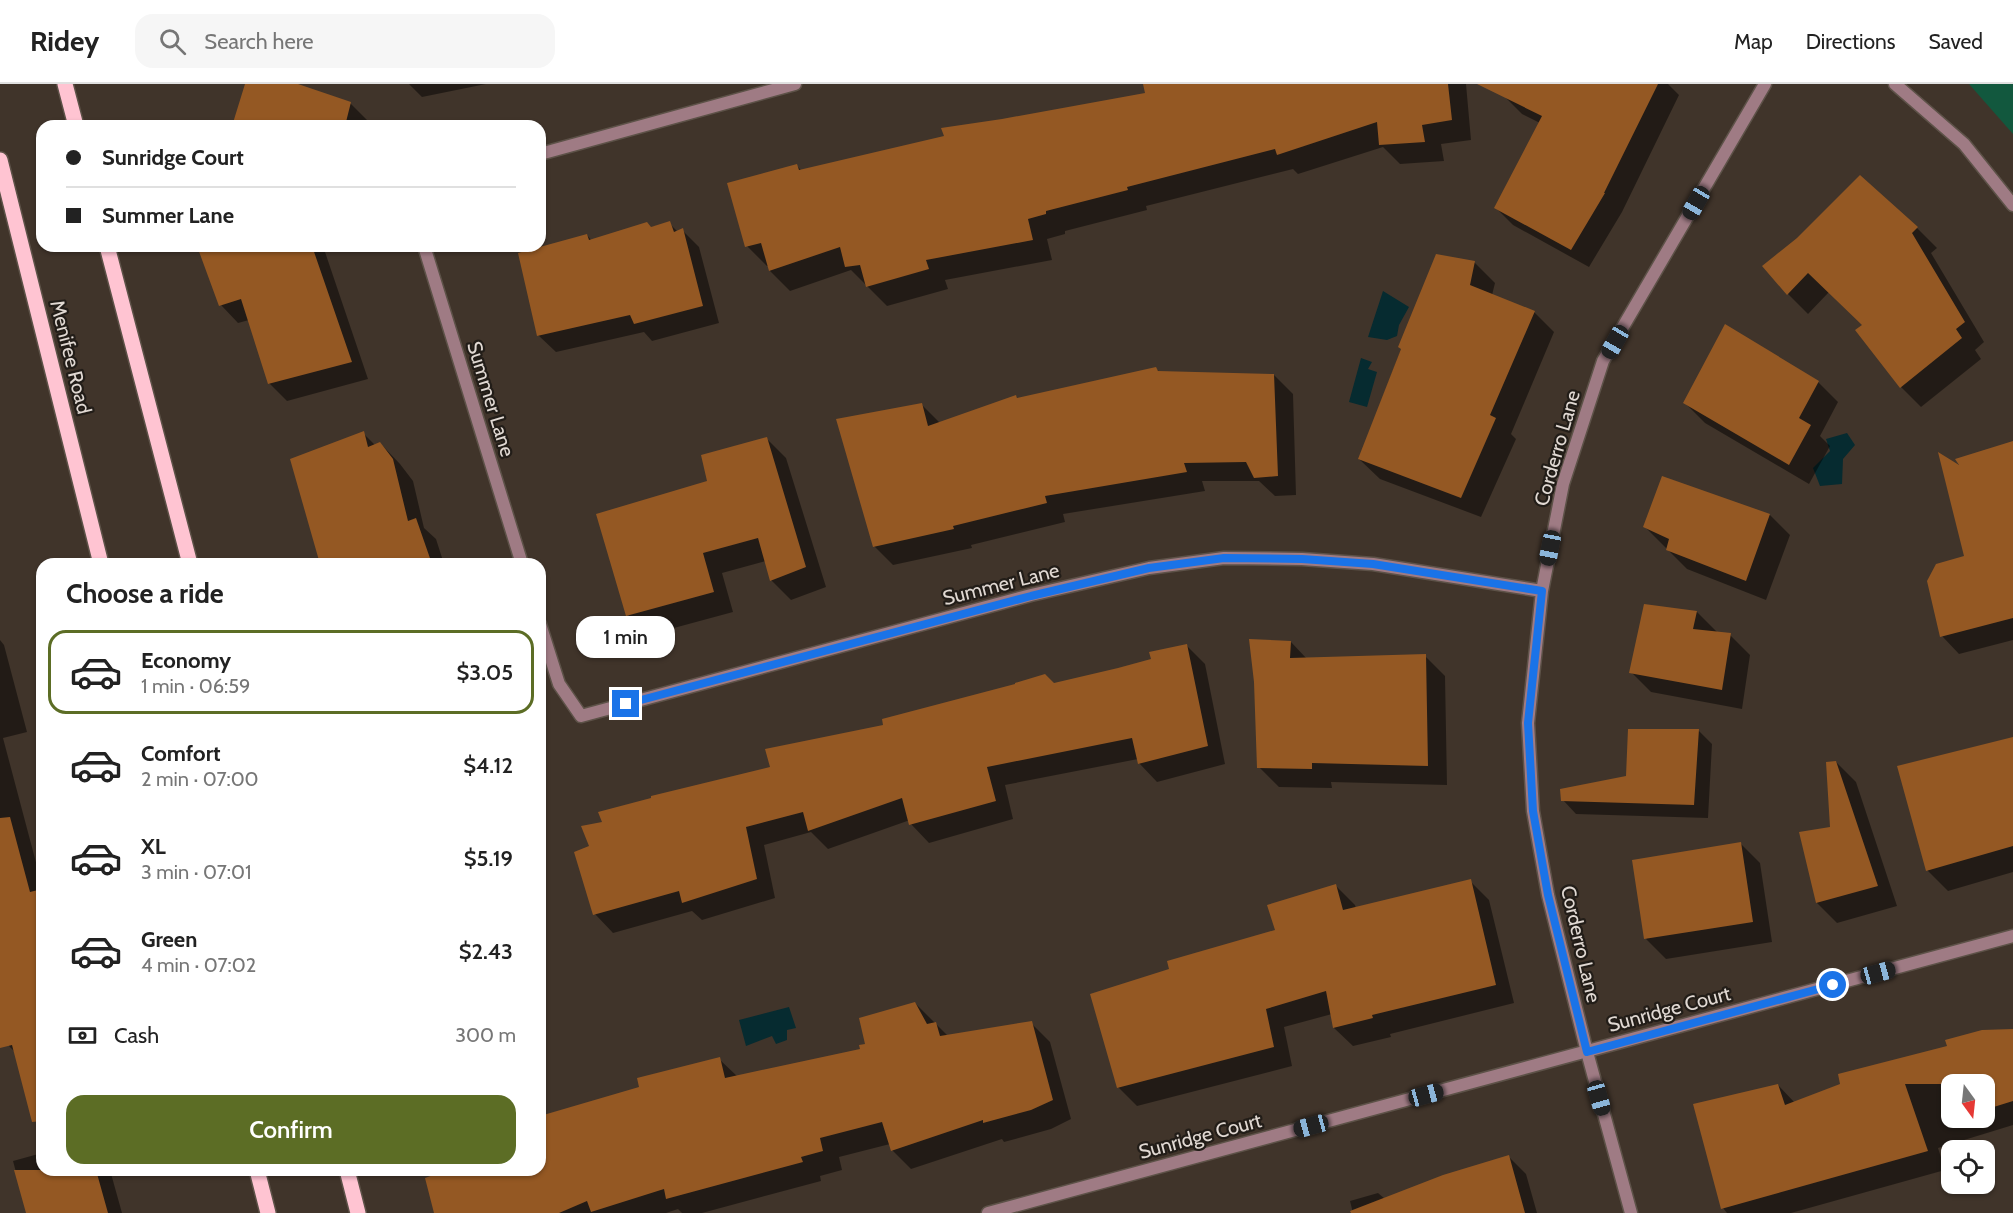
<!DOCTYPE html>
<meta charset="utf-8">
<style>
:root{--surface:#fff;--page:#f6f6f6;--text:#222;--muted:#767676;--line:#e0e0e0;--accent:#5c6d25}
body{margin:0;font-family:Cabin,sans-serif;background:var(--page);color:var(--text);height:100vh;display:flex;flex-direction:column;font-size:22px;white-space:nowrap}
*{box-sizing:border-box;margin:0}
p{font-size:20px;color:var(--muted)}
.icon{flex:none;width:33px;height:33px;fill:none;stroke:currentColor;stroke-width:2;stroke-linecap:round;stroke-linejoin:round}
.map{position:relative;flex:1;overflow:hidden}
.details{position:absolute;left:36px;top:474px;width:510px;height:618px;display:flex;flex-direction:column;background:var(--surface);border-radius:18px;box-shadow:0 2px 4px #0004}
.details>*{flex:none}
.hud{position:absolute;left:36px;top:36px;width:510px;height:132px;border-radius:18px;box-shadow:0 2px 4px #0004;display:grid;align-content:center;height:132px;padding:0 30px;background:var(--surface)}
.needle{width:39px;rotate:165deg}
.buttons{position:absolute;left:1941px;top:990px;display:grid;gap:12px}
.buttons a{display:grid;place-items:center;width:54px;height:54px;border-radius:12px;background:var(--surface);box-shadow:0 2px 4px #0004;font-size:30px}
.end{position:absolute;width:27px;height:27px;margin:-14px;border:8px solid #1a73e8;background:#fff;box-shadow:0 0 0 3px #fff}
.from{border-radius:50%}
.bubble{position:absolute;height:42px;border-radius:18px;background:var(--surface);box-shadow:0 2px 4px #0004;font-size:20px;font-weight:600;line-height:42px;text-align:center}
.car{position:absolute;width:18px;height:36px;margin:-18px -9px;border-radius:8px;box-shadow:0 0 4px 2px #0007;background:linear-gradient(#222 24%,#8ab4d8 0 40%,#222 0 76%,#8ab4d8 0 86%,#222 0)}
.hud b{display:flex;align-items:center;gap:21px;height:57px;font-size:22px}
.hud b+b{border-top:2px solid var(--line)}
.hud i{width:15px;height:15px;background:var(--text)}
ul{padding:0;list-style:none}
li{display:flex;align-items:center;gap:18px;height:84px;margin:0 12px 9px;padding:0 18px;border:3px solid transparent;border-radius:18px}
li div{flex:1}
li b{display:block;font-size:22px}
li em{font-style:normal;font-weight:600}
li.on{border-color:var(--accent)}
li>.icon{width:54px;height:54px;stroke-width:1.5}
h2{padding:0 30px;font-size:27px;line-height:72px}
.pay{display:flex;align-items:center;gap:15px;height:66px;padding:0 30px;font-size:22px}
.pay p{margin-inline-start:auto}
.button{display:flex;gap:12px;margin-top:auto;padding:12px 30px}
.button a{flex:1;height:69px;border-radius:18px;background:var(--accent);color:#fff;font-size:24px;font-weight:600;line-height:69px;text-align:center}
header{display:flex;align-items:center;gap:36px;box-sizing:border-box;height:84px;padding:0 30px;background:var(--surface);border-bottom:2px solid var(--line)}
header strong{font-size:28px}
nav{display:flex;gap:33px;margin-inline-start:auto;font-size:21px}
.search{width:420px;height:54px;background:var(--page);display:flex;align-items:center;gap:15px;box-sizing:border-box;padding:0 21px;border-radius:18px;color:var(--muted);font-size:22px}
.map>svg:first-child{display:block}
.green{fill:#12583e}
.water{fill:#062b30}
.shadow{fill:#0007;fill-rule:evenodd}
.building{fill:#945823}
.lines{fill:none;stroke-linecap:round;stroke-linejoin:round}
.street-casing{stroke:#5d5248;stroke-width:15}
.primary-casing{stroke:#5d5248;stroke-width:18}
.street{stroke:#9f7b84;stroke-width:12}
.primary{stroke:#ffc4d2;stroke-width:15}
.route{stroke:#1a73e8;stroke-width:8}
.labels{text-anchor:middle;stroke-width:4.5;stroke-linejoin:round;paint-order:stroke}
.street-label{font-size:20px;fill:#e1d9d3;stroke:#221d18}
</style>
<header>
<strong>Ridey</strong>
<div class="search"><svg class="icon" aria-label="search" viewBox="0 0 24 24"><circle cx="10" cy="10" r="6"/><path d="M15 15l6 6"/></svg>Search here</div>
<nav><a>Map</a><a>Directions</a><a>Saved</a></nav>
</header>
<div class="map">
<svg width="2013" height="1129" viewBox="0 0 2013 1129">
<rect width="100%" height="100%" fill="#40342a"/>
<!-- green -->
<path class="green" d="M1969 0H2013V50Z"/>
<!-- water -->
<path class="water" d="M1383 207 1409 223 1399 241 1397 252 1387 256 1368 253Z
M1361 274 1372 278 1368 285 1377 288 1367 323 1349 318Z
M1847 349 1855 361 1843 375 1842 400 1820 402 1813 384 1830 367 1826 355Z
M789 923 796 944 787 946V956L776 960 772 952 746 962 739 936Z"/>
<!-- shadow -->
<path class="shadow" d="M247 0H293L351 20 371 40 370 42H234Z
M409 0H486L422 13Z
M1144 0H1466L1471 56 1441 60 1444 77 1400 80 1383 63 1298 90 1293 85 1146 122 1147 126 1065 147V150L1047 155 1052 176 945 196 948 205 887 222 851 186 790 207 770 187 769 182H767L747 162 796 81 802 87 1147 10Z
M1510 0H1668L1679 11 1622 128 1589 183 1513 141 1496 124 1540 39 1522 30 1504 12Z
M669 139 678 148 682 146 699 163 719 239 652 257 644 248 556 268 538 251 587 151 592 157Z
M1917 144 1937 164 1931 169 1984 258 1975 266 1981 275 1921 323 1901 303 1863 241 1829 208 1808 230 1788 210 1798 155Z
M199 162H323L368 295 287 317 269 299 249 236 238 239 221 221Z
M1437 172 1475 179 1495 199 1492 211 1534 228 1554 248 1511 350 1516 355 1481 433 1380 395 1359 375Z
M1156 285 1160 288 1274 291 1293 310 1296 411 1275 412 1259 397H1202L1205 407 1063 430 1065 438 971 461 972 464 893 481 874 462 922 321 940 339 1016 312 1018 315Z
M1818 298 1838 318 1820 352 1830 362 1809 400 1705 339 1685 319Z
M363 349 375 361 380 359 400 380 413 397 424 444 436 455 444 480H302L320 473Z
M766 354 786 374 826 503 791 516 771 496 766 477 722 489 733 528 648 551 628 531Z
M2013 358V556L1959 570 1942 552 1966 473 1965 385Z
M1663 394 1770 431 1790 451 1766 516 1687 485 1645 443Z
M1645 522 1697 528 1718 549 1730 551 1750 571 1742 625 1651 608 1631 588Z
M0 556 4 561 27 648 3 654 42 801V1017L15 968 9 962 0 930Z
M1291 558 1307 575 1425 572 1445 592 1447 701 1331 698 1332 704 1279 703 1259 683Z
M1187 562 1205 580 1225 680 1157 698 1139 679 1138 675 1005 701 1013 735 929 759 911 740 910 736 828 765 811 748 764 761 775 814 702 836 692 827 613 849 595 830 591 763 604 740 772 685 885 643 1152 576Z
M1698 646 1712 660 1708 734 1576 730 1563 716 1627 693Z
M2013 654V788L1948 807 1928 787 1899 683Z
M1836 678 1856 698 1897 822 1837 839 1817 819 1801 749 1832 744Z
M1740 759 1760 779 1772 858 1666 875 1646 855Z
M1470 797 1489 816 1514 919 1390 950 1391 953 1353 962 1334 944 1332 930 1284 943 1292 982 1137 1022 1118 1003 1171 886 1277 847 1336 802 1355 821 1356 825Z
M915 919 948 952 1031 939 1050 958 1071 1035 1051 1045 1004 1058 1002 1055 911 1085 892 1066 890 1060 839 1073 842 1086 820 1092 821 1097 702 1129H682L678 1125 666 1129H436L444 1086H540V1033L641 1005 719 975 738 993 862 966Z
M2013 947V1041L1938 1064 1945 1086 1791 1129H1727L1723 1124 1778 1001 1795 1019 1864 992ZM1952 1000H1984V1034H1952Z
M42 1069V1086H110L122 1129H29L26 1126 13 1077Z
M1508 1072 1526 1090 1537 1129H1353L1350 1117 1378 1109 1385 1115Z"/>
<!-- building -->
<path class="building" d="M245 0H298L351 18 345 42H232Z
M1143 0H1448L1452 36 1422 41 1425 58 1379 61 1377 38 1277 71 1275 65 1127 103 1128 106 1046 127V130L1028 135 1033 156 926 176 929 185 866 203 860 181 845 183 840 163 769 187 761 159 745 163 727 99 797 80 799 86 944 52 941 44 1002 35 1145 9Z
M1477 0H1658L1604 109H1605L1571 166 1494 124 1542 32Z
M1860 91 1918 143 1912 149 1965 238 1956 245 1962 254 1900 304 1855 246 1862 241 1808 189 1787 211 1762 182 1797 154Z
M670 137 674 148 683 144 703 222 634 240 630 231 537 252 518 169 587 150 589 156 647 138 651 143Z
M197 162H312L352 278 268 300 241 215 219 222Z
M1436 170 1475 177 1470 201 1535 227 1490 331 1496 334 1461 414 1358 375 1401 265 1398 263Z
M1725 240 1819 297 1799 334 1811 341 1789 381 1683 319Z
M1156 283 1158 287 1274 290 1278 392 1254 394 1246 378 1184 379 1187 388 1045 412 1047 419 953 442 954 445 873 463 836 335 922 319 928 342 1016 311 1017 314Z
M364 347 368 363 380 358 393 375 408 437 416 434 432 480H320L290 375Z
M767 353 806 483 770 497 758 454 703 469 714 508 626 532 596 430 707 397 701 371Z
M2013 357V534L1940 553 1927 497 1936 480 1964 472 1938 368 1959 381 1955 375Z
M1662 392 1770 430 1746 497 1666 466 1669 455 1643 443Z
M1644 520 1697 527 1693 545 1731 549 1722 606 1629 589Z
M1249 555 1291 557 1290 574 1426 570 1428 682 1312 679V685L1257 684 1254 598Z
M1187 560 1208 662 1138 680 1132 654 987 683 996 717 909 741 902 714 808 747 803 728 746 743 757 795 682 819 679 807 593 831 574 768 589 762 581 742 602 738 598 728 651 714V712L770 683 765 665 883 641 882 635 1015 600V599L1045 590 1054 599 1118 584 1151 575 1149 568Z
M1628 645H1699L1694 721 1561 717 1560 705 1626 692Z
M2013 653V762L1926 787 1897 682Z
M1836 677 1878 802 1816 819 1799 748 1830 743 1826 678Z
M10 733 30 808 42 805V1037L32 1038 12 961 0 964V734Z
M1741 758 1753 838 1644 855 1632 776Z
M1471 795 1496 901 1372 931 1373 934 1333 944 1326 907 1266 925 1274 963 1117 1004 1090 910 1169 885 1167 877 1275 846 1267 821 1336 800 1343 826Z
M915 918 927 940 936 938 940 952 1032 937 1053 1016 1031 1026 983 1039V1036L891 1067 882 1038 820 1054 823 1067 801 1073 803 1078 666 1115 664 1105 591 1128 587 1117 559 1129H434L425 1094 447 1086H540V1032L639 1003 637 994 720 973 725 994 860 965 859 961 865 960 859 934Z
M2013 945V1017L1984 1026V1000H1905L1928 1067 1721 1125 1693 1020 1778 1000 1785 1021 1840 1000 1838 990 1947 962 1945 956 1982 946Z
M1509 1071 1525 1129H1351L1350 1127 1443 1091Z
M14 1086H96L108 1129H26Z"/>
<g class="lines">
<!-- street casing -->
<g class="street-casing">
<path id="street" d="M1895 0 1964 60 2013 121
M540 70 795 0
M424 162 522 480
M540 540 559 600 581 632 1031 511 1149 484 1224 474 1302 475 1373 480 1542 507
M988 1129 2013 852
M1631 1129 1587 968 1548 811 1533 727 1528 639 1542 507 1563 400 1603 277 1765 0"/>
</g>
<!-- primary casing -->
<g class="primary-casing">
<path id="primary" d="M65 0 76 42
M0 76 101 480
M107 162 190 480
M257 1086 268 1129
M347 1086 358 1129"/>
</g>
<!-- street -->
<use href="#street" class="street"/>
<!-- primary -->
<use href="#primary" class="primary"/>
</g>
<g class="lines">
<!-- route -->
<path class="route" d="M626 620 1031 512 1149 484 1224 474 1302 475 1373 480 1542 507 1528 639 1533 727 1548 811 1587 968 1833 901"/>
</g>
<g class="labels">
<!-- street labels -->
<g class="street-label">
<text transform="translate(71 273) rotate(76)" y="7">Menifee Road</text>
<text transform="translate(491 315) rotate(73)" y="7">Summer Lane</text>
<text transform="translate(1557 364) rotate(-74)" y="7">Corderro Lane</text>
<text transform="translate(1001 500) rotate(-14)" y="7">Summer Lane</text>
<text transform="translate(1581 860) rotate(77)" y="7">Corderro Lane</text>
<text transform="translate(1669 925) rotate(-15)" y="7">Sunridge Court</text>
<text transform="translate(1200 1052) rotate(-15)" y="7">Sunridge Court</text>
</g>
</g>
</svg>
<div class="buttons">
<a><svg class="needle" viewBox="-14 -14 28 28"><path d="M0-13l5 13h-10z" fill="#e53935"/><path d="M0 13l5-13h-10z" fill="#767676"/></svg></a>
<a><svg class="icon" aria-label="locate" viewBox="0 0 24 24"><circle cx="12" cy="12" r="6"/><path d="M12 2v4M12 18v4M2 12h4M18 12h4"/></svg></a>
</div>
<i class="end from" style="left:1833px;top:901px"></i>
<i class="end" style="left:626px;top:620px"></i>
<div class="bubble" style="left:576px;top:532px;width:99px">1 min</div>
<i class="car" style="left:1696px;top:119px;rotate:210deg"></i>
<i class="car" style="left:1615px;top:258px;rotate:210deg"></i>
<i class="car" style="left:1550px;top:464px;rotate:191deg"></i>
<i class="car" style="left:1878px;top:889px;rotate:75deg"></i>
<i class="car" style="left:1426px;top:1011px;rotate:75deg"></i>
<i class="car" style="left:1599px;top:1014px;rotate:164deg"></i>
<i class="car" style="left:1311px;top:1042px;rotate:255deg"></i>
<div class="hud">
<b><i class="from"></i>Sunridge Court</b>
<b><i></i>Summer Lane</b>
</div>
<section class="details">
<h2>Choose a ride</h2>
<ul>
<li class="on"><svg class="icon" aria-label="car" viewBox="0 0 24 24"><path d="M5 17H2v-5l4-1 3-4h7l3 4 3 1v5h-3M9 17h6M6 11h13"/><circle cx="7" cy="17" r="2"/><circle cx="17" cy="17" r="2"/></svg><div><b>Economy</b><p>1 min · 06:59</p></div><em>$3.05</em></li>
<li><svg class="icon" aria-label="car" viewBox="0 0 24 24"><path d="M5 17H2v-5l4-1 3-4h7l3 4 3 1v5h-3M9 17h6M6 11h13"/><circle cx="7" cy="17" r="2"/><circle cx="17" cy="17" r="2"/></svg><div><b>Comfort</b><p>2 min · 07:00</p></div><em>$4.12</em></li>
<li><svg class="icon" aria-label="car" viewBox="0 0 24 24"><path d="M5 17H2v-5l4-1 3-4h7l3 4 3 1v5h-3M9 17h6M6 11h13"/><circle cx="7" cy="17" r="2"/><circle cx="17" cy="17" r="2"/></svg><div><b>XL</b><p>3 min · 07:01</p></div><em>$5.19</em></li>
<li><svg class="icon" aria-label="car" viewBox="0 0 24 24"><path d="M5 17H2v-5l4-1 3-4h7l3 4 3 1v5h-3M9 17h6M6 11h13"/><circle cx="7" cy="17" r="2"/><circle cx="17" cy="17" r="2"/></svg><div><b>Green</b><p>4 min · 07:02</p></div><em>$2.43</em></li>
</ul>
<div class="pay"><svg class="icon" aria-label="cash" viewBox="0 0 24 24"><path d="M3 7h18v10H3z"/><circle cx="12" cy="12" r="2"/></svg>Cash<p>300 m</p></div>
<div class="button"><a>Confirm</a></div>
</section>
</div>
